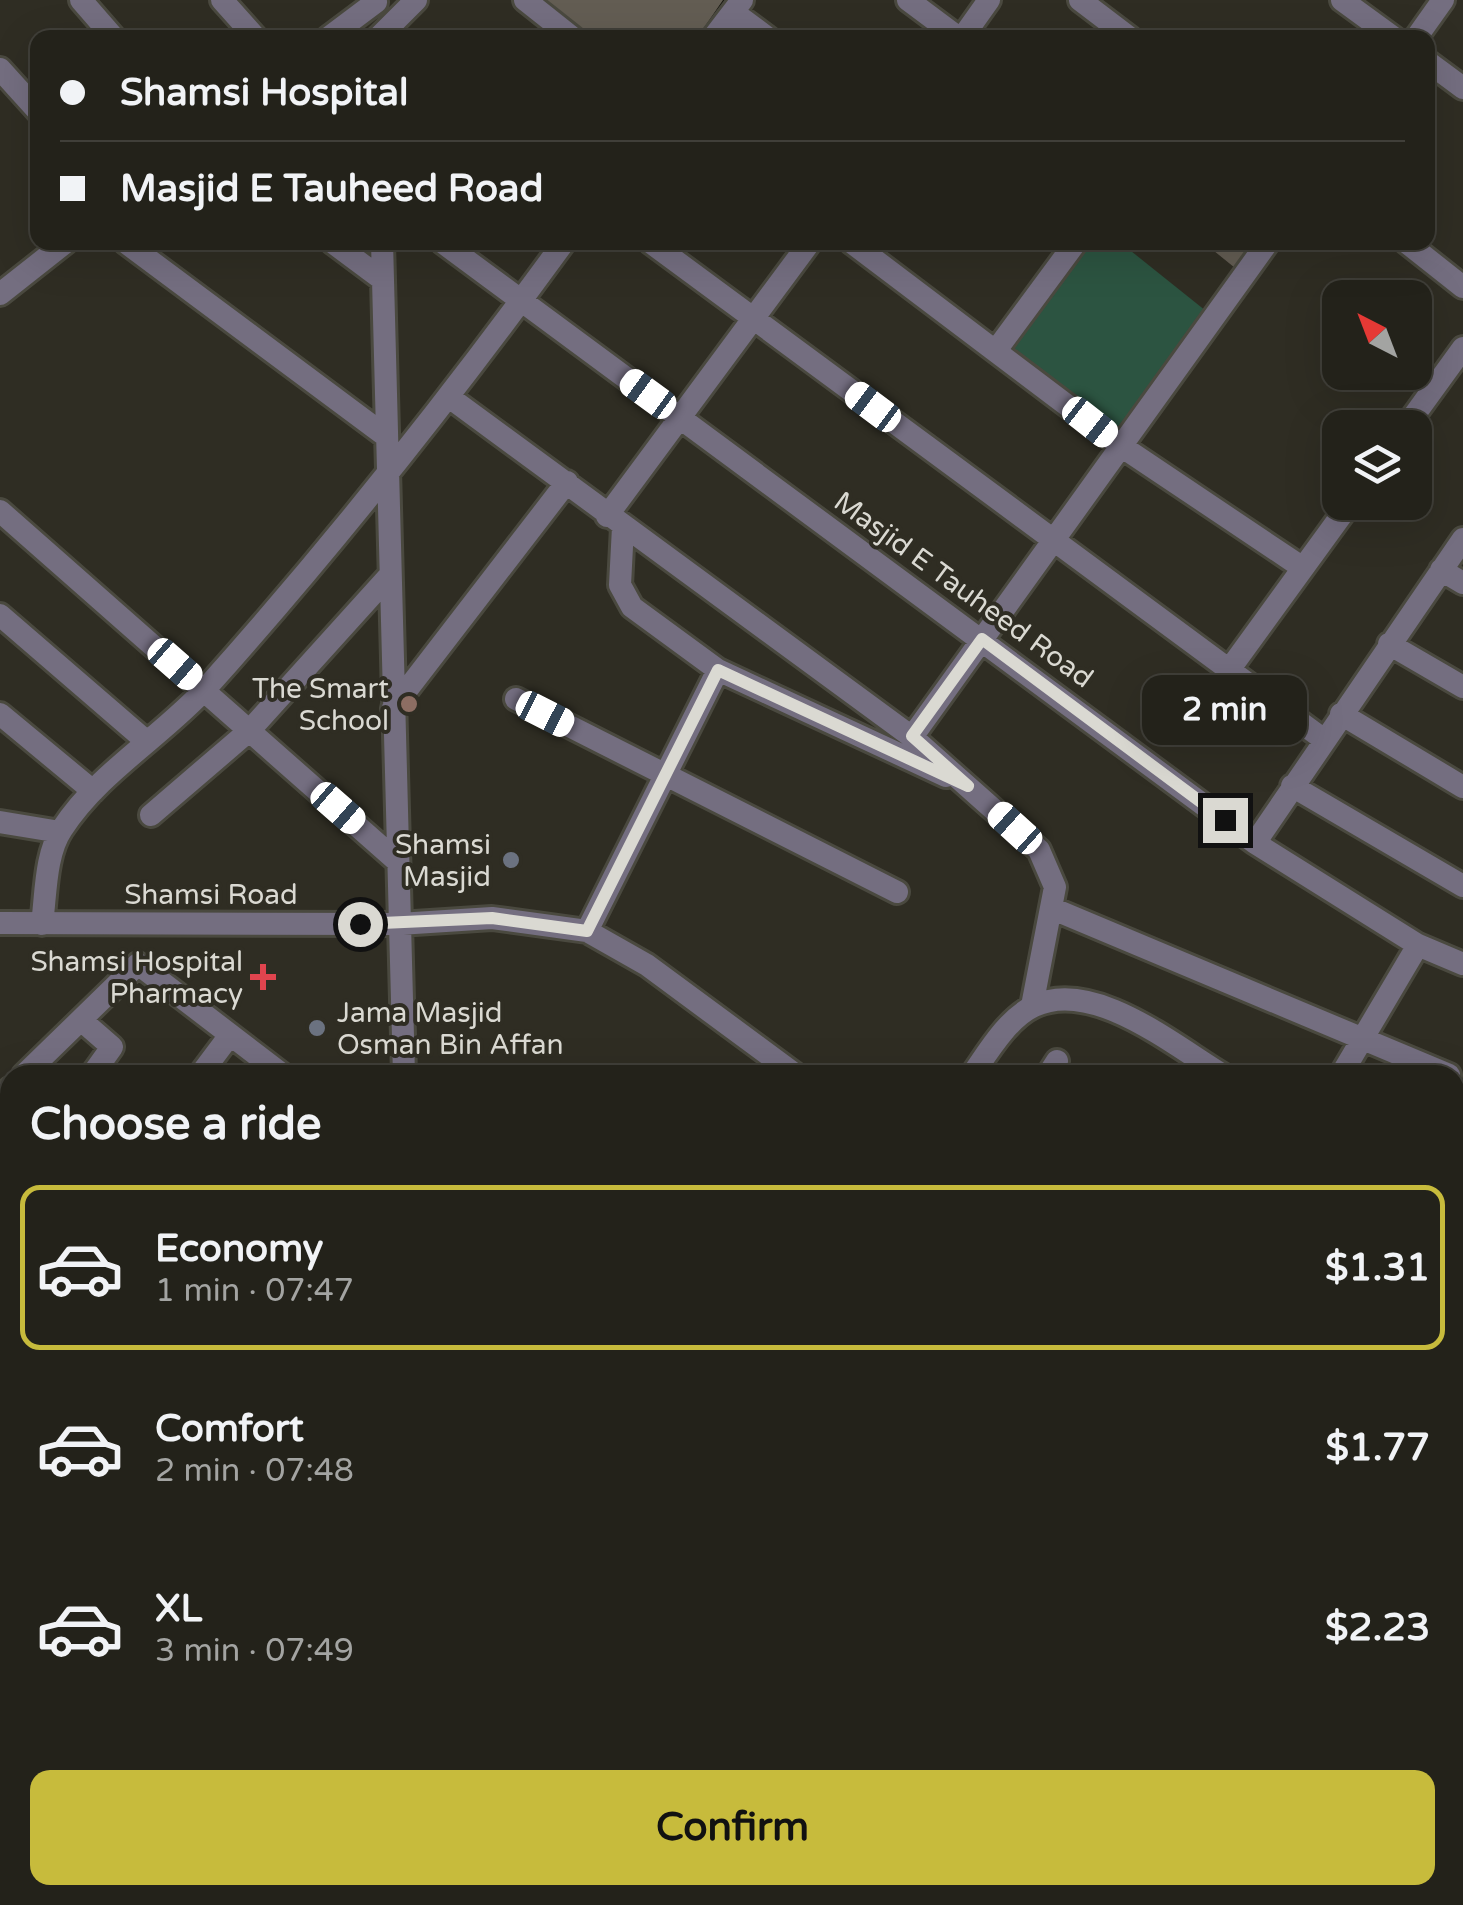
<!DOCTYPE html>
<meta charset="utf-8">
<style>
:root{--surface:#23221a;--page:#2f2f27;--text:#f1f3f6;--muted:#a3a4a2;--line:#403f39;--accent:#c7bb3c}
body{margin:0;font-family:"Varela Round",sans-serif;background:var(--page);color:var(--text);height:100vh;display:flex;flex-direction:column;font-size:38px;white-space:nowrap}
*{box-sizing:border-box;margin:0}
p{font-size:32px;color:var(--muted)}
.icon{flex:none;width:55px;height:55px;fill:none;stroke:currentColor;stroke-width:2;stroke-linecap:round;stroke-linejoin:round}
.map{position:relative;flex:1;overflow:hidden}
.sheet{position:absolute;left:0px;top:1065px;width:1465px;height:840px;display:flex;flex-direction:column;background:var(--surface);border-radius:30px 30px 0 0;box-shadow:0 10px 40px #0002,0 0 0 2px var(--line)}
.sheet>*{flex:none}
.banner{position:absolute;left:30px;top:30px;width:1405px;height:220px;border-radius:20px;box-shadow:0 10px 40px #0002,0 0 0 2px var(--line);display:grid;align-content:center;height:220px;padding:0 30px;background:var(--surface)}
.needle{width:65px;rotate:318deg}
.controls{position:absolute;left:1322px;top:280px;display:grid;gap:20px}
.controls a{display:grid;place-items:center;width:110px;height:110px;border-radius:20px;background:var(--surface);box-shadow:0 10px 40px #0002,0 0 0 2px var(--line);font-size:50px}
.end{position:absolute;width:45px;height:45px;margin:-22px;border:12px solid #dad9d2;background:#111;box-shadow:0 0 0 5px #111}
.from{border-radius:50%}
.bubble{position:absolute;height:70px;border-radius:20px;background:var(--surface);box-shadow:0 10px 40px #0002,0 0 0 2px var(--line);font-size:32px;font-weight:700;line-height:70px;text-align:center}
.car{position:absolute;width:30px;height:60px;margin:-30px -15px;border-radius:12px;box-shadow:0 0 8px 2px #0007;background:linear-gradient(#fff 24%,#345 0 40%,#fff 0 76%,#345 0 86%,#fff 0)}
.banner b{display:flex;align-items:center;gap:35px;height:95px;font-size:38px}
.banner b+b{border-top:2px solid var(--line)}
.banner i{width:25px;height:25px;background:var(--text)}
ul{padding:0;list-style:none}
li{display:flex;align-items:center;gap:30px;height:165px;margin:0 20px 15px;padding:0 10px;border:5px solid transparent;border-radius:20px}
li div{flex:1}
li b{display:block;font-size:38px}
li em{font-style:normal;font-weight:700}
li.on{border-color:var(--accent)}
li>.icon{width:90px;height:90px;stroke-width:1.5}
h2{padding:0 30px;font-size:45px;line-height:120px}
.primary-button{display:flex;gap:20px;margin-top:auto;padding:20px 30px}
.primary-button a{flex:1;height:115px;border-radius:20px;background:var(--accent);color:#111;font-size:40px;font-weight:700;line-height:115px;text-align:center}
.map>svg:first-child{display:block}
.green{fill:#2c5441}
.shadow{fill:#0007}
.building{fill:#635d53}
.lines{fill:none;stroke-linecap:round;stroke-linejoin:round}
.minor-casing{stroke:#4a493f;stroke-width:28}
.minor{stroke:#746e80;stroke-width:22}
.route{stroke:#dad9d2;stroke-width:12}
.education-dot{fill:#8d6e63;stroke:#2f2d23;stroke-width:4}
.worship-dot{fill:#6b7280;stroke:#2f2d23;stroke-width:4}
.health-dot{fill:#e0444e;stroke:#2f2d23;stroke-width:4}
.labels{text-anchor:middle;stroke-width:8;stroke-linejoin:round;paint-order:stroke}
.street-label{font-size:28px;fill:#dad9d2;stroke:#2f2d23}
.poi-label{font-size:28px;fill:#dad9d2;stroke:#2f2d23;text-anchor:end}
</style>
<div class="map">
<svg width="1463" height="1905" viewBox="0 0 1463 1905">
<rect width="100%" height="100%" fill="#2f2d23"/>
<!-- green -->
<path class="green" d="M1080 243H1121L1211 315 1124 439 1002 347Z"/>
<!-- shadow -->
<path class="shadow" d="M537 0H738L712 38H586Z"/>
<!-- building -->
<path class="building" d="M535 0H723L697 38H585Z
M1203 242H1260L1240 272Z"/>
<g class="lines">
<!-- minor casing -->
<g class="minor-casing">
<path id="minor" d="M81 0 114 38
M222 0 256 38
M525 0 573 38
M908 0 959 38
M1080 0 1130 38
M1342 0 1394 38
M733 12 768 38
M328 38 376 2
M378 38 416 0
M713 38 742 0
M962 38 989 0
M1416 38 1443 0
M1428 62 1463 88
M0 69 38 111
M125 242 387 437
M332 242 383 280
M382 242 404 1075
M442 242 1255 843 1418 945 1463 964
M650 242 1323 739
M851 242 1121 446 1303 568
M1406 242 1463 287
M0 294 66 242
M997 349 1076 242
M449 397 912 737 1039 850 1055 887 1032 1006
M1405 428 1463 348
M0 511 397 861
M607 516 810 242
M623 527 620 585 632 607 718 670 946 776
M1441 570 1463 583
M0 615 146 741
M1389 644 1463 687
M1229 670 1351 502
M516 699 897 892
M393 708 567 482
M0 714 93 791
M1341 714 1463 787
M912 737 1268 242
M1292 786 1463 886
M151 815 250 730 390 575
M0 822 60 832
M1255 843 1463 539
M1051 908 1449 1075
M0 923 399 924 492 918 587 931 647 965 796 1075
M42 924C46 895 45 854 62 829 100 771 163 736 208 686 335 544 452 396 564 242
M587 931 718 670
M81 1020 112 1047 92 1075
M24 1075 138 964 283 1075
M200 1075 230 1035
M972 1075C988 1052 1008 1018 1034 1006 1093 978 1173 1045 1223 1075
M1048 1075 1057 1061
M1341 1075 1418 945
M0 1099 10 1089
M0 1122 10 1129
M0 1166 10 1174
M1455 1210 1463 1214
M0 1254 10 1261
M1455 1318 1463 1323
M0 1373 10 1380
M1455 1385 1457 1382 1463 1385
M1455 1500 1463 1505
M0 1609 10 1595
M1455 1614 1463 1603
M0 1644 10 1653
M1455 1723 1463 1727
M1455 1823 1463 1828
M271 1895 283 1905
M841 1895 850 1905
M952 1895 961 1905
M1399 1895 1416 1905
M108 1905 114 1895
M423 1905 428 1895
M557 1905 564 1895
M770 1905 787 1895
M1046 1905 1056 1895
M1169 1905 1186 1895
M1321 1905 1327 1895"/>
</g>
<!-- minor -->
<use href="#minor" class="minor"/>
</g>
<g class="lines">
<!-- route -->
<path class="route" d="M360 924 492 918 587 931 718 670 968 786 912 736 982 639 1225 820"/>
</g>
<!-- markers -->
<circle class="education-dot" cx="409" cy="704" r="10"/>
<g class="worship-dot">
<circle cx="511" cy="860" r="10"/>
<circle cx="317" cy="1028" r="10"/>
</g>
<path class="health-dot" d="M258 962h10v10h10v10h-10v10h-10v-10h-10v-10h10z"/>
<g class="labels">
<!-- street labels -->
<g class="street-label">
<text transform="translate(964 589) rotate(36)" y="10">Masjid E Tauheed Road</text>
<text x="211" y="904">Shamsi Road</text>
</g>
<!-- poi labels -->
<g class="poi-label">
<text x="389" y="698">The Smart<tspan x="389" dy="32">School</tspan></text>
<text x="491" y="854">Shamsi<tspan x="491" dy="32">Masjid</tspan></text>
<text x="243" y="971">Shamsi Hospital<tspan x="243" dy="32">Pharmacy</tspan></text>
<text x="337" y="1022" text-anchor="start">Jama Masjid<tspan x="337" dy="32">Osman Bin Affan</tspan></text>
</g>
</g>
</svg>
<div class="controls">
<a><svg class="needle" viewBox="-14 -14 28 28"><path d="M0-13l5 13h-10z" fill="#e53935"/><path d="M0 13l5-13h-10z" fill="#a3a4a2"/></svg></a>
<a><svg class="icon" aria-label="layers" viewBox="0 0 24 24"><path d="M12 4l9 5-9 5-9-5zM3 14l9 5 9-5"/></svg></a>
</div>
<i class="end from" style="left:360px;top:924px"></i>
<i class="end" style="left:1225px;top:820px"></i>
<div class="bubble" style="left:1142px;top:675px;width:165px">2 min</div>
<i class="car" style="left:648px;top:394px;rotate:306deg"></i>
<i class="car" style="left:873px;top:407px;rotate:307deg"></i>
<i class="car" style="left:1090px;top:422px;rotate:128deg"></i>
<i class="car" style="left:175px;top:664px;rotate:131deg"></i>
<i class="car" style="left:545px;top:714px;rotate:117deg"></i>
<i class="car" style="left:338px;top:808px;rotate:131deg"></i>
<i class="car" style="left:1015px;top:828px;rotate:312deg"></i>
<div class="banner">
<b><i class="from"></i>Shamsi Hospital</b>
<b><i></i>Masjid E Tauheed Road</b>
</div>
<section class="sheet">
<h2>Choose a ride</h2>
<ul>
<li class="on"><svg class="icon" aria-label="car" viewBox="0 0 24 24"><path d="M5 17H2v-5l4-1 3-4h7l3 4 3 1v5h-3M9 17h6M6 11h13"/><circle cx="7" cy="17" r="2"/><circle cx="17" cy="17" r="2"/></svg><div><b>Economy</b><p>1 min · 07:47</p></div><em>$1.31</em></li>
<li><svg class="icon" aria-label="car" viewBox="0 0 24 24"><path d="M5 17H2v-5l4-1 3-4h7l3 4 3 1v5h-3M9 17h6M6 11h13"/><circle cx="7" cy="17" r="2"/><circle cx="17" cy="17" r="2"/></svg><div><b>Comfort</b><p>2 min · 07:48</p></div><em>$1.77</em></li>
<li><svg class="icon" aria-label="car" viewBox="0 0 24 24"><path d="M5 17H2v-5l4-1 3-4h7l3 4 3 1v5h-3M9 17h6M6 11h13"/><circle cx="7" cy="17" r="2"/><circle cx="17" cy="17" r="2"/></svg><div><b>XL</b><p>3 min · 07:49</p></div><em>$2.23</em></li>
</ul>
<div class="primary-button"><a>Confirm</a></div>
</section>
</div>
